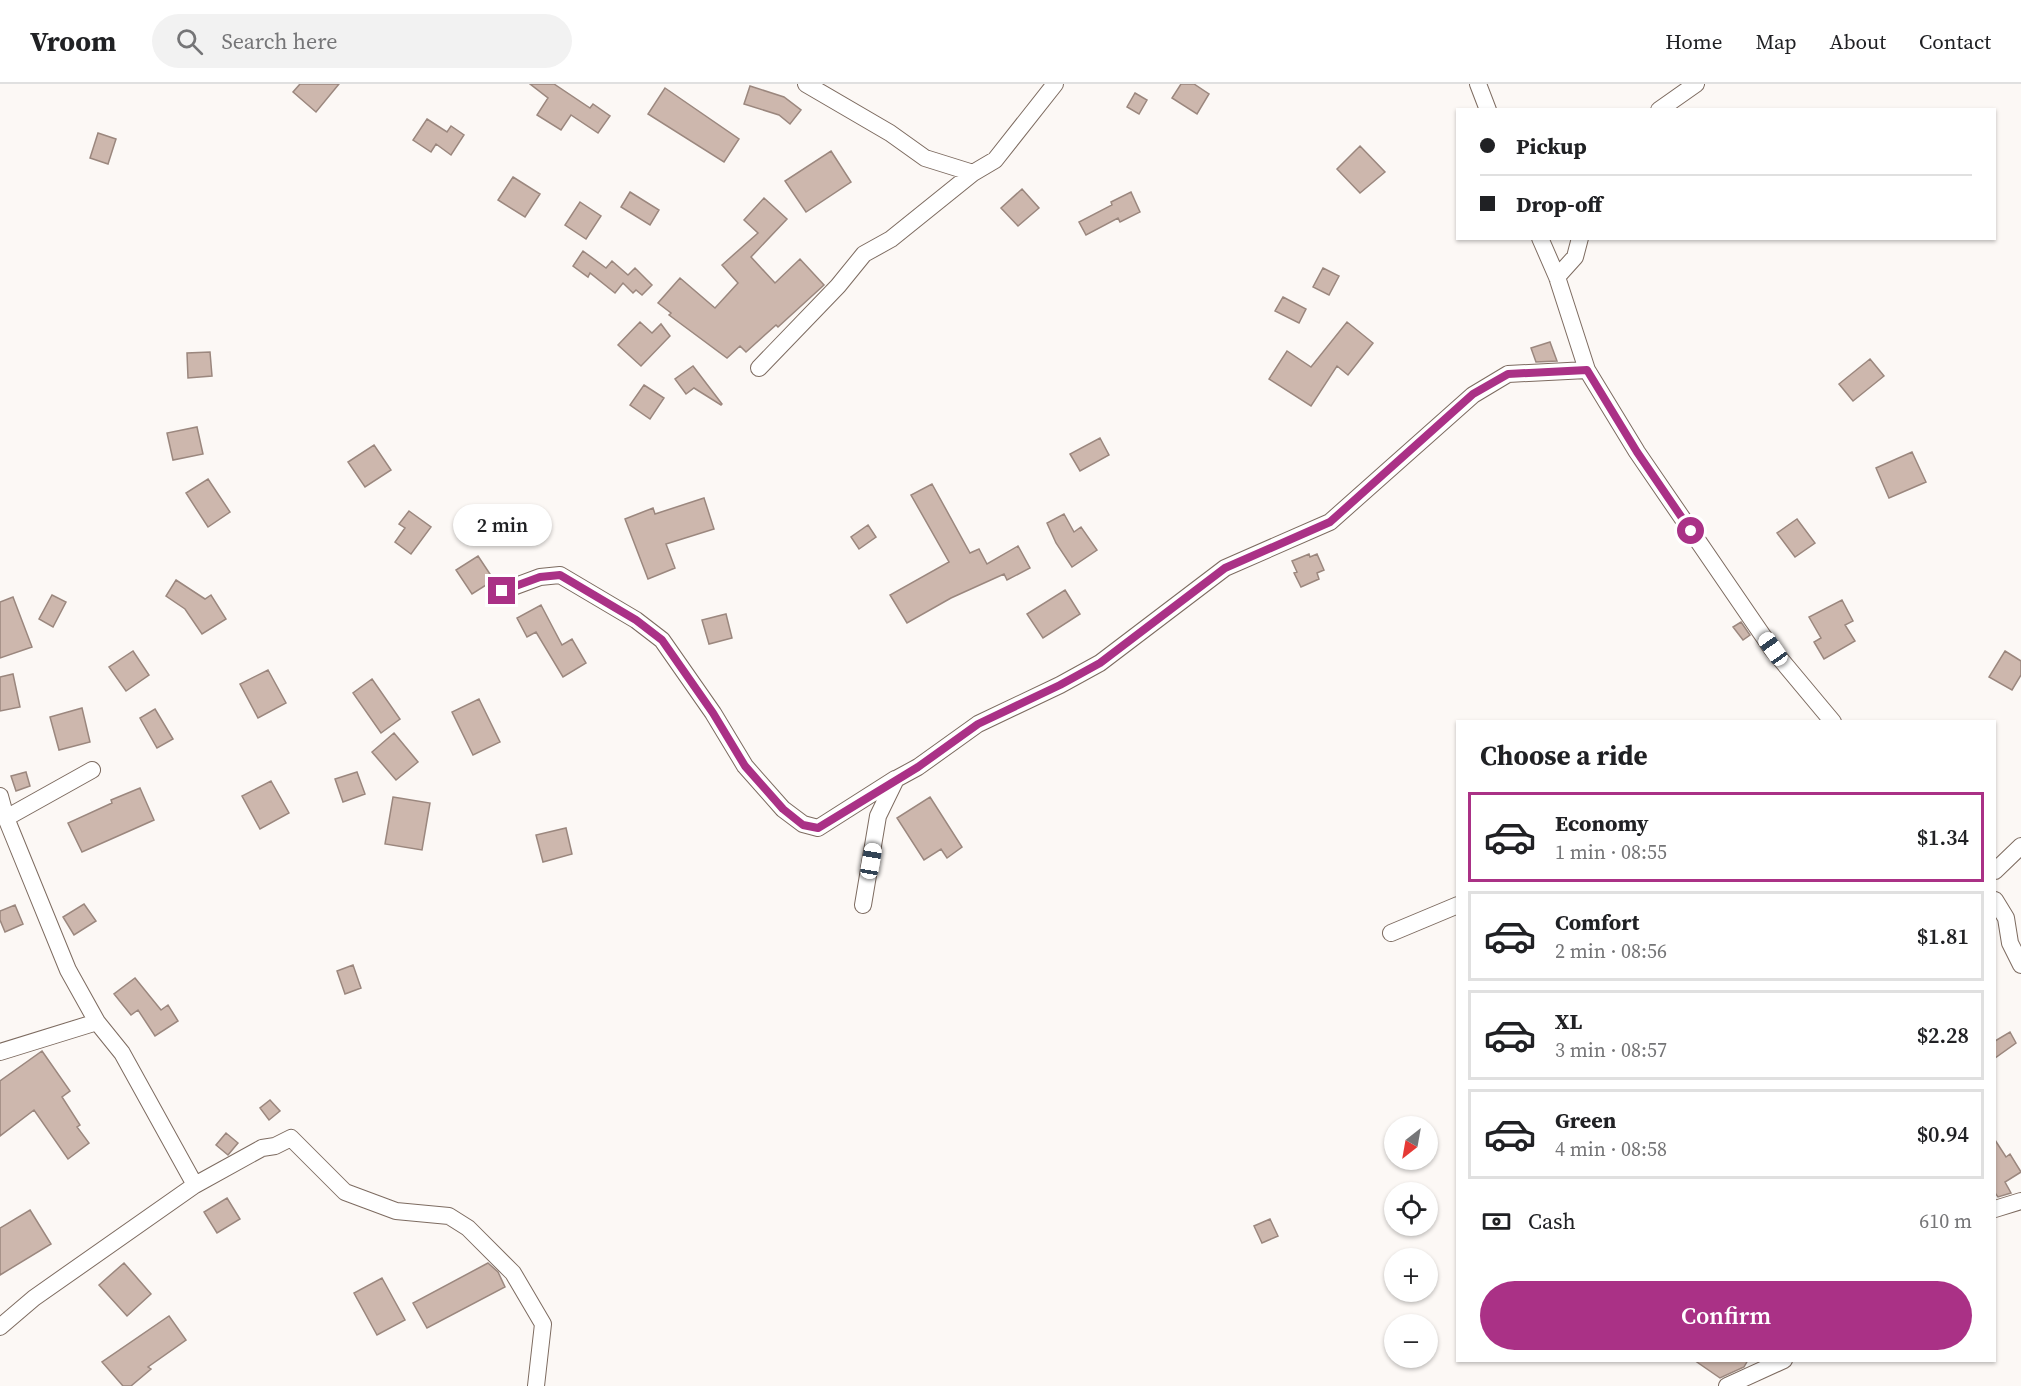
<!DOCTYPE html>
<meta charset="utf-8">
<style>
:root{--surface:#fff;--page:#f2f2f2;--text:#202124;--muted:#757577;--line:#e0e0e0;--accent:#aa3186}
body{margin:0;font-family:"Source Serif 4",serif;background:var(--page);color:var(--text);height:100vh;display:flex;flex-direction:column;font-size:22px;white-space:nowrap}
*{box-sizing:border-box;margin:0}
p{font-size:20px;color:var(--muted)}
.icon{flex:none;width:33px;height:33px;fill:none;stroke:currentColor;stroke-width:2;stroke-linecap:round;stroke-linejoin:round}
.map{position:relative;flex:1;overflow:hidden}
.drawer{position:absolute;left:1456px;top:636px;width:540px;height:642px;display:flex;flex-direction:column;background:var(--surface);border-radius:0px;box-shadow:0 2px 4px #0004}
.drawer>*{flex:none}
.banner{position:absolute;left:1456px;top:24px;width:540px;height:132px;border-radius:0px;box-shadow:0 2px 4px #0004;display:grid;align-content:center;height:132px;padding:0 24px;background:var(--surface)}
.needle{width:39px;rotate:211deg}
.tools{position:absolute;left:1384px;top:1032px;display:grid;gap:12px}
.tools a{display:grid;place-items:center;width:54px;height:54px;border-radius:50%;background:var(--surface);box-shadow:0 2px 4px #0004;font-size:30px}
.end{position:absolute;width:27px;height:27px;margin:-14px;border:8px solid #aa3186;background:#fff;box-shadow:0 0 0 3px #fff}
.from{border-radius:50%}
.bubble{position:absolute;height:42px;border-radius:21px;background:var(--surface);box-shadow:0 2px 4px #0004;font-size:20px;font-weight:600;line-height:42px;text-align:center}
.car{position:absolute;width:18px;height:36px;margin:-18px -9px;border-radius:8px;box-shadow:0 0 4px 2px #0007;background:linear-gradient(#fff 24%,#345 0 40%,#fff 0 76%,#345 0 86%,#fff 0)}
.banner b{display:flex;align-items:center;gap:21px;height:57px;font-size:22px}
.banner b+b{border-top:2px solid var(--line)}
.banner i{width:15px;height:15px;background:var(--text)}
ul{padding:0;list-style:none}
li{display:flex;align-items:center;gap:18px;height:90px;margin:0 12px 9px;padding:0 12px;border:3px solid var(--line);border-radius:0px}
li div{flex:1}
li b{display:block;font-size:22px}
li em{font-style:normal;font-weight:600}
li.on{border-color:var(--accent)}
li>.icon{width:54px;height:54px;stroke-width:1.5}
h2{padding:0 24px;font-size:27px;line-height:72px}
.pay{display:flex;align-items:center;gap:15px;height:66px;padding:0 24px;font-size:22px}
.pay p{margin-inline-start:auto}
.primary-button{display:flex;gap:12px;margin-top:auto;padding:12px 24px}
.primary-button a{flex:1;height:69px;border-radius:36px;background:var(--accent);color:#fff;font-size:24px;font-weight:600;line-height:69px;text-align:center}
header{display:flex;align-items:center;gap:36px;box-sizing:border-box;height:84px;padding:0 30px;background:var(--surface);border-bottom:2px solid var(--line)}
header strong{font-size:28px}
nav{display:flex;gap:33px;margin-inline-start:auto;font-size:21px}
.search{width:420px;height:54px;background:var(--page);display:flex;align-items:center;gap:15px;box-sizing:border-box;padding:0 21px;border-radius:33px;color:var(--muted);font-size:22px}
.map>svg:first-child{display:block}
.building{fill:#cdb7ad;stroke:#9b877e;stroke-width:1.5}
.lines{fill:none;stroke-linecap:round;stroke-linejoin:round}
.street-casing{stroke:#7d6b60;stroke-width:18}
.street{stroke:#fff;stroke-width:16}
.route{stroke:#aa3186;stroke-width:8}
</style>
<header>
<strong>Vroom</strong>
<div class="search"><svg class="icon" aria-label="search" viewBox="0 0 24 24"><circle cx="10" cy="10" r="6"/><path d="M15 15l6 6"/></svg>Search here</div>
<nav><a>Home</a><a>Map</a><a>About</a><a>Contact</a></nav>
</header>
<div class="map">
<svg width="2021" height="1302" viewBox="0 0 2021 1302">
<rect width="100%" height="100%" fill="#fcf8f5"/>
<!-- building -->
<path class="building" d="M300 0H339L316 28 293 8Z
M530 0H554L590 24 593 20 610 32 598 49 571 31 561 46 537 31 548 14Z
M1181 0H1194L1209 10 1197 30 1172 14Z
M750 2 784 13 801 26 790 40 779 31 744 20Z
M665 4 739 55 724 78 648 30Z
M1135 9 1147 16 1139 30 1127 23Z
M427 35 447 48 451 42 464 51 451 71 436 60 431 68 413 56Z
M98 49 116 55 108 80 90 74Z
M1360 62 1385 88 1360 109 1337 85Z
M831 67 851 98 806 128 785 97Z
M513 93 540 110 525 133 498 116Z
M1022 105 1039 124 1018 142 1001 124Z
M630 108 659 126 650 141 621 123Z
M1131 108 1140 128 1120 138 1118 134 1086 151 1079 138 1112 121 1111 118Z
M764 114 787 135 751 173 775 199 800 175 824 201 778 243 776 241 746 268 740 262 727 274 669 231 671 229 658 219 680 194 715 224 738 199 722 181 758 149 744 136Z
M580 118 601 132 586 155 565 141Z
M583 167 606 184 612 177 628 191 635 184 652 201 642 211 636 206 633 209 623 199 615 209 590 189 588 193 573 182Z
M1323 184 1339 192 1329 211 1313 203Z
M1283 213 1306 225 1299 239 1275 227Z
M640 238 652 249 661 240 670 252 641 282 618 261Z
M1347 238 1373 259 1348 291 1337 282 1311 322 1269 295 1287 267 1311 283Z
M1550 258 1557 277 1536 278 1531 264Z
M210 268 212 292 188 294 187 269Z
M1870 275 1884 292 1853 317 1839 300Z
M693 282 722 320 721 321 694 304 686 310 675 295Z
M644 301 664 314 650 335 630 321Z
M197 343 203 370 173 376 167 349Z
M1100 354 1109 371 1080 387 1070 370Z
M374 361 391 386 365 403 348 378Z
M1912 368 1926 398 1889 414 1876 384Z
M208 395 230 428 208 443 186 409Z
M932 400 970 469 979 465 987 480 1018 462 1030 484 1007 496 1004 490 951 514 907 539 890 511 949 478 911 411Z
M704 414 714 445 666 460 675 484 648 495 625 435 653 424 655 430Z
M409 427 431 443 411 470 395 458 405 444 399 440Z
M1064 430 1074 448 1081 443 1097 466 1072 483 1056 459 1047 439Z
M1797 435 1815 459 1795 473 1777 449Z
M868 441 876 453 859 465 851 453Z
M1309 470 1310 473 1317 470 1324 486 1317 489 1319 495 1301 503 1294 489 1297 488 1292 477Z
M478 472 494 496 472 510 456 486Z
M176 496 205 515 211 511 226 535 202 550 185 525 166 512Z
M1065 506 1080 530 1043 554 1027 530Z
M52 511 66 518 53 543 39 535Z
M13 513 32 563 0 574V518Z
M1842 516 1853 537 1845 541 1855 557 1824 575 1814 558 1821 554 1809 533Z
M541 521 562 561 572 555 586 579 563 593 536 548 527 553 517 534Z
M726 530 732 554 709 560 702 536Z
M1741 538 1750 551 1743 556 1733 543Z
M133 567 149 591 126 607 109 583Z
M2005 567 2021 577V591L2012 606 1989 593Z
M268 586 286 619 258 634 240 600Z
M13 590 20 623 0 627V593Z
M372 595 400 635 381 649 353 609Z
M479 615 500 658 473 671 452 628Z
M82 624 90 658 59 666 50 633Z
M155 625 173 655 157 664 140 634Z
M394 649 418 678 396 696 372 668Z
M26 688 30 702 16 707 11 692Z
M357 688 365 710 343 718 335 695Z
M271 697 289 729 260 745 242 712Z
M140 704 154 736 82 768 68 739 112 719 111 716Z
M393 713 430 719 422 766 385 760Z
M930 713 962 763 947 774 941 765 924 776 897 734Z
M566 744 572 770 543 778 536 751Z
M84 820 96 837 74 851 63 833Z
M15 821 23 840 5 848 0 836V827Z
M353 881 361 904 345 910 337 887Z
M135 894 161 926 168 921 178 937 155 952 138 926 131 931 114 910Z
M2010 948 2016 959 1995 974V957Z
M42 967 70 1007 62 1013 80 1041 77 1043 89 1059 68 1075 34 1026 0 1052V997Z
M270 1016 280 1027 269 1036 260 1024Z
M226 1049 238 1059 228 1071 216 1061Z
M1995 1056 2006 1073 2010 1070 2021 1088 2005 1098 2011 1109 1998 1113 1995 1109Z
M227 1114 240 1135 217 1149 204 1128Z
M30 1126 51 1160 0 1191V1144Z
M1270 1135 1278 1152 1262 1159 1254 1142Z
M124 1179 151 1210 127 1232 99 1201Z
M488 1179 498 1188 505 1203 427 1244 413 1219Z
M382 1194 405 1236 377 1251 354 1209Z
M169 1232 186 1256 148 1283 151 1285 131 1302H123L102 1278Z
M1694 1276H1748L1744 1283 1720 1294Z"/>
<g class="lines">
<!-- street casing -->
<g class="street-casing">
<path id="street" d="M806 0 890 49 925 74 973 89
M1478 0 1488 26
M1659 26 1696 0
M1540 154 1557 193 1587 286 1637 368 1772 565 1833 638
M1557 193 1575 173 1580 154
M759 284 838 202 864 170 891 155 973 89 995 76 1055 0
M502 507 540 493 560 491 636 536 662 556 713 629 745 682 783 725 803 740 818 744 895 695
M92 686 6 734 68 886 97 938 122 969 195 1101
M0 712 6 734
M1995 787 2021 762
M1995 816 2006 834 2010 859 2021 881
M863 821 878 732 896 695 918 683 978 640 1060 601 1100 579 1225 484 1330 438 1473 311 1508 290 1587 286
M1391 849 1458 821
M0 968 97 938
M1995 1125 2021 1117
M0 1243 34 1214 195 1101 262 1064 275 1062 291 1054 345 1108 396 1127 449 1132 468 1144 513 1189 543 1240 536 1302
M1727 1302 1784 1276"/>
</g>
<!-- street -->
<use href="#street" class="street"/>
</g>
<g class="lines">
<!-- route -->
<path class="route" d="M502 507 540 493 560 491 636 536 662 556 713 629 745 682 783 725 803 741 818 744 918 683 978 640 1060 601 1100 579 1225 484 1330 438 1473 310 1508 290 1587 286 1637 368 1691 447"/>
</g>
</svg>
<div class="tools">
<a><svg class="needle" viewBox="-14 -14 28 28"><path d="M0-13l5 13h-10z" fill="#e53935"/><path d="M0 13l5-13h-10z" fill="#757577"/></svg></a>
<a><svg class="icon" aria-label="locate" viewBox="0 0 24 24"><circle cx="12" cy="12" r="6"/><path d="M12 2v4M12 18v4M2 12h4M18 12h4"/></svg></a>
<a>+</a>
<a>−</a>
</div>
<i class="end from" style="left:1691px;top:447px"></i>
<i class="end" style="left:502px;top:507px"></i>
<div class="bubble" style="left:453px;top:420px;width:99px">2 min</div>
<i class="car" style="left:1773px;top:565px;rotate:325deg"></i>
<i class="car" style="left:871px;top:777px;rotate:10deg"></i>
<div class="banner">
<b><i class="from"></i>Pickup</b>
<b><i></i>Drop-off</b>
</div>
<section class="drawer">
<h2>Choose a ride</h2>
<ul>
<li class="on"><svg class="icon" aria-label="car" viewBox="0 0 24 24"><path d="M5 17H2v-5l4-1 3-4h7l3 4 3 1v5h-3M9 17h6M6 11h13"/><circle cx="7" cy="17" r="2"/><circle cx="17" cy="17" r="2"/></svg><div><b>Economy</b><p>1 min · 08:55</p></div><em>$1.34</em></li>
<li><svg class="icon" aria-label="car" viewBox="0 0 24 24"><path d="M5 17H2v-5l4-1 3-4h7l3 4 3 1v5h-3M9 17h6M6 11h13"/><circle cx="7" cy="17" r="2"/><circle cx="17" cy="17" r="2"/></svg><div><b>Comfort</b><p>2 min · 08:56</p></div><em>$1.81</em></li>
<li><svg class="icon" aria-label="car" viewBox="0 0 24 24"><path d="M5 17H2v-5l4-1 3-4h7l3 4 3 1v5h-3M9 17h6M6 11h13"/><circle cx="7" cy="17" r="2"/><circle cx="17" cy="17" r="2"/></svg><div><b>XL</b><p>3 min · 08:57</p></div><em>$2.28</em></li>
<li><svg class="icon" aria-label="car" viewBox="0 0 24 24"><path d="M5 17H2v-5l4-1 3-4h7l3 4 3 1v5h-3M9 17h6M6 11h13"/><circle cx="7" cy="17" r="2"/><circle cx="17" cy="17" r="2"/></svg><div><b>Green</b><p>4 min · 08:58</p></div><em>$0.94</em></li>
</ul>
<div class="pay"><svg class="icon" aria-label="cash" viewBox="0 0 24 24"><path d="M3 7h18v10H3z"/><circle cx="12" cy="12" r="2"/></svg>Cash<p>610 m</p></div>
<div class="primary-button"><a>Confirm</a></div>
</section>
</div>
